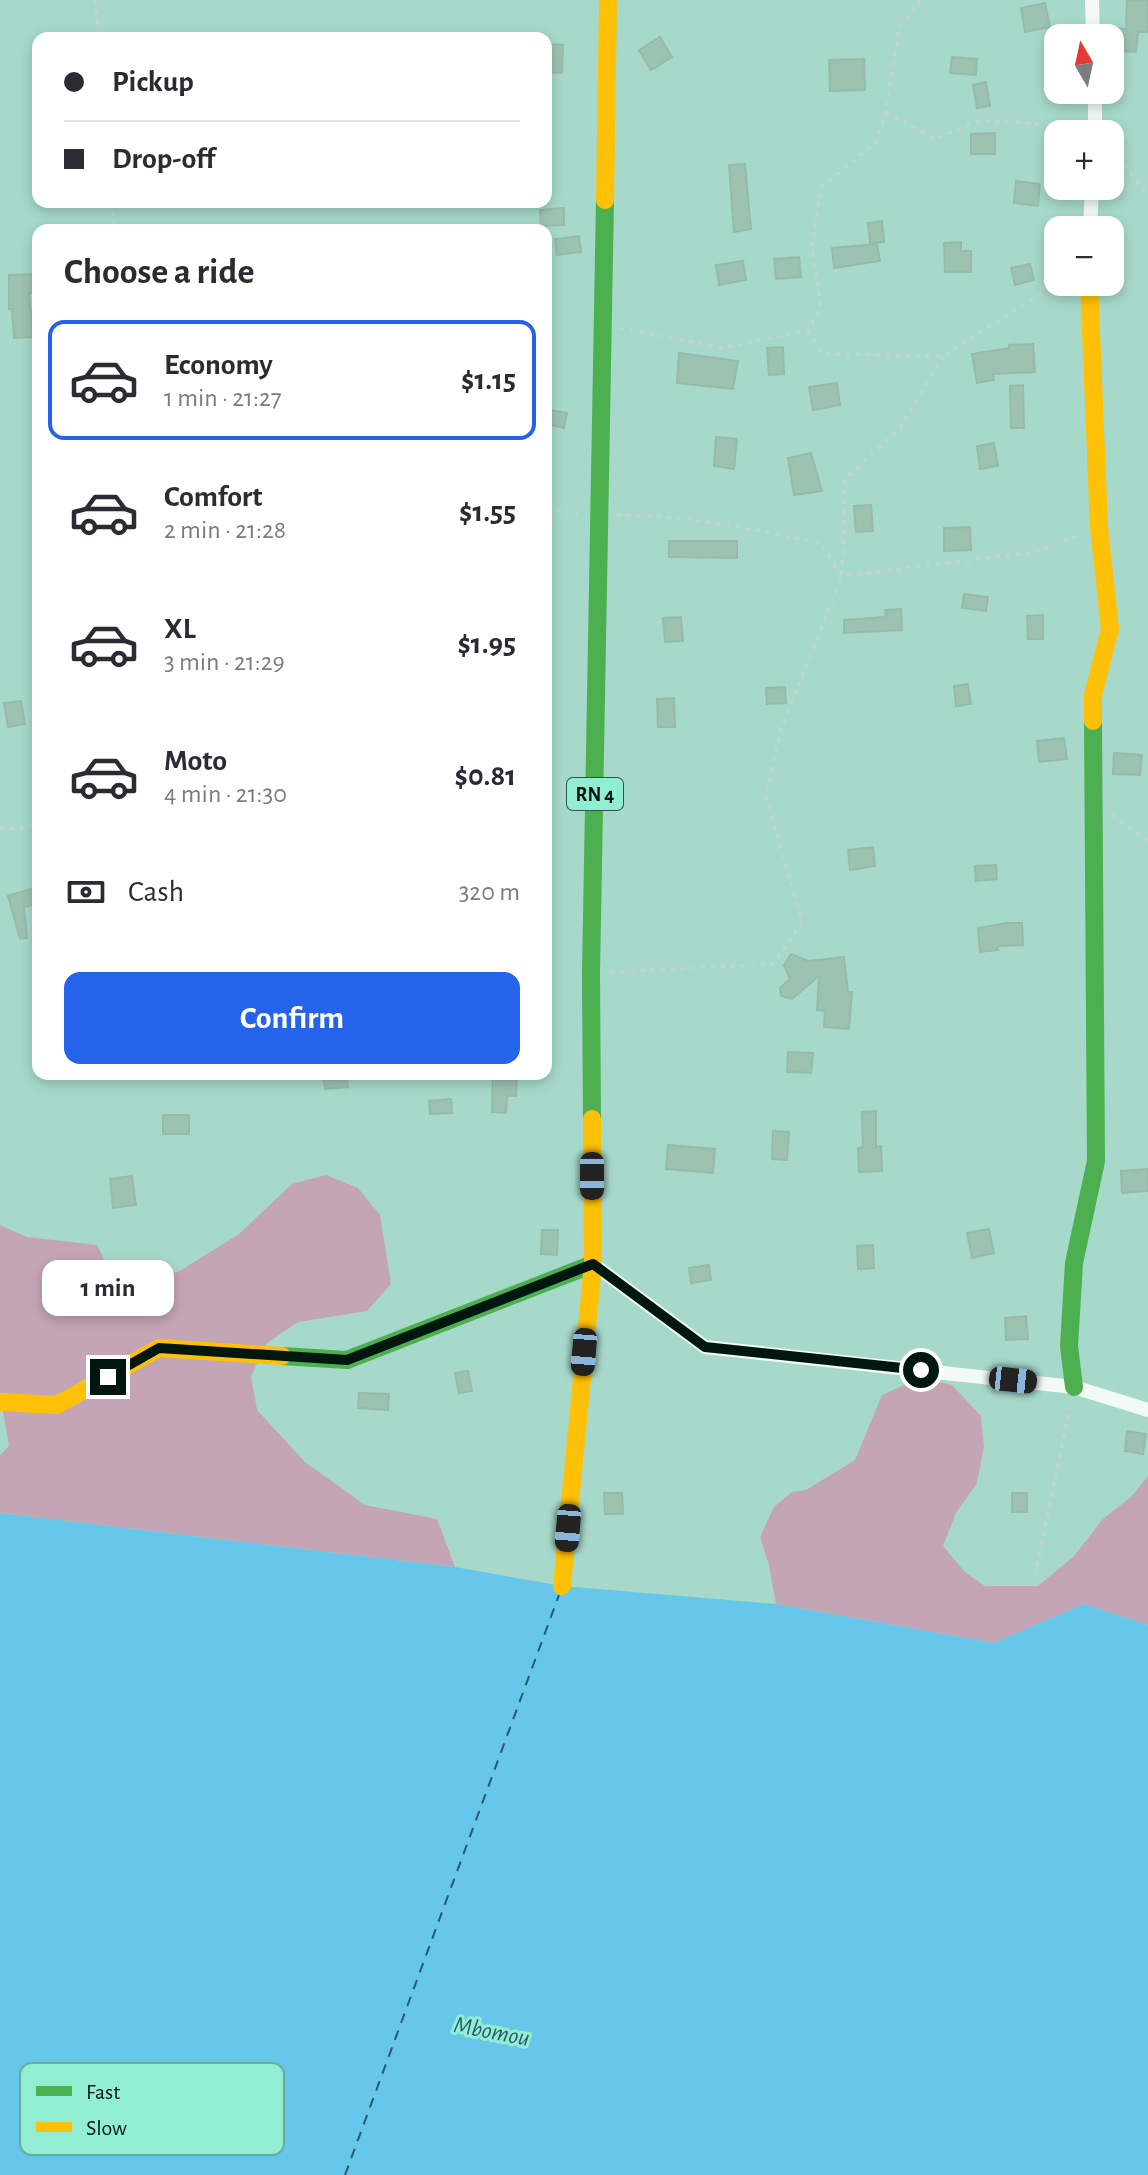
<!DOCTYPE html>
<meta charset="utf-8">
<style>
:root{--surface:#fff;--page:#f2f2f3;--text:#2b2b33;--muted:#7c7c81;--line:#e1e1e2;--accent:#2563eb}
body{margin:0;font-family:"Alegreya Sans",sans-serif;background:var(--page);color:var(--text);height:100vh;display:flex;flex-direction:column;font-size:30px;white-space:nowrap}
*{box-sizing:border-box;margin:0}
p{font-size:26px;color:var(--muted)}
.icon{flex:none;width:44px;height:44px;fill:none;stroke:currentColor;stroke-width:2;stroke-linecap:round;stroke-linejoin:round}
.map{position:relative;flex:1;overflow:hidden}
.drawer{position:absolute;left:32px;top:224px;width:520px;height:856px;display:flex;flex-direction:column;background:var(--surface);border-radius:16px;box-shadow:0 4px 12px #0003}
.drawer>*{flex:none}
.banner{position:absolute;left:32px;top:32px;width:520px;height:176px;border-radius:16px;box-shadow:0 4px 12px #0003;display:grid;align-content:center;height:176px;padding:0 32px;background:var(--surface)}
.needle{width:52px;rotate:351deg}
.tools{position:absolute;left:1044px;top:24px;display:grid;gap:16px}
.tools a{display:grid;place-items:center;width:80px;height:80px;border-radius:16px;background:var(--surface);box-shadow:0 4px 12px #0003;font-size:40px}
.end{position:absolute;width:36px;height:36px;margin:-18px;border:10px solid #001710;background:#fff;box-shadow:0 0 0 4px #fff}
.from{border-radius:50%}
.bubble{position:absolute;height:56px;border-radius:16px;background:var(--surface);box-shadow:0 4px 12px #0003;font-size:26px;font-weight:700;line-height:56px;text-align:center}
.car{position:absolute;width:24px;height:48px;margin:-24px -12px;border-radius:10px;box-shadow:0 0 6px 2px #0007;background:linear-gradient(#222 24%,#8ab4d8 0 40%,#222 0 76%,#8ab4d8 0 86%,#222 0)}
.banner b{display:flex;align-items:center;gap:28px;height:76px;font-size:30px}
.banner b+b{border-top:2px solid var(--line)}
.banner i{width:20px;height:20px;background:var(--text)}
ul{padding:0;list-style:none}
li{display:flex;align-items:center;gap:24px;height:120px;margin:0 16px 12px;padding:0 16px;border:4px solid transparent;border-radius:16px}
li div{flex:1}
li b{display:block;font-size:30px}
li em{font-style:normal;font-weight:700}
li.active{border-color:var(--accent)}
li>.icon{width:72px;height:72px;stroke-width:1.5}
h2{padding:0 32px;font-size:36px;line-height:96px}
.pay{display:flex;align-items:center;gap:20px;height:88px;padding:0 32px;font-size:30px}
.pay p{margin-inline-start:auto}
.button{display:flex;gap:16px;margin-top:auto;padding:16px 32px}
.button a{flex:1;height:92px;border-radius:16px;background:var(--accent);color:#fff;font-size:32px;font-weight:700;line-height:92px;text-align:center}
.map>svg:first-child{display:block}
.forest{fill:#c4a5b6}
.water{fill:#66c7ea}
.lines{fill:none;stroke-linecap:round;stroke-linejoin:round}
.ferry{stroke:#2b5971;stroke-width:2;stroke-dasharray:10 8;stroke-linecap:butt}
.building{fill:#9dc2b2;stroke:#97bbab;stroke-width:2}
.path{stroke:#c3d3ce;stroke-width:3;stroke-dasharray:4 6;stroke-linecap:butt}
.street{stroke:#f2f9f7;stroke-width:14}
.fast{stroke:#4caf50;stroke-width:18}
.slow{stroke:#ffc107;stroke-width:18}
.route{stroke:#001710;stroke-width:10}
.labels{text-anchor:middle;stroke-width:6;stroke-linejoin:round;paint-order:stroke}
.shield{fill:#91eed3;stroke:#2c584a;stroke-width:2}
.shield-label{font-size:20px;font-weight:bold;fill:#001710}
.water-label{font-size:24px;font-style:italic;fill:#2b5971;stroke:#91eed3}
.key{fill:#91eed3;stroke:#66ae98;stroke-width:2}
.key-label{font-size:22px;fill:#001710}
</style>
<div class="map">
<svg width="1148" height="2175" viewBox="0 0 1148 2175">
<rect width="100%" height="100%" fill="#a6d9ca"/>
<!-- forest -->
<path class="forest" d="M326 1175 358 1188 380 1215 391 1284 367 1311 298 1322 267 1343 251 1376 257 1410 305 1462 365 1505 437 1519 455 1567 0 1513V1455L9 1446 0 1396V1225L27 1237 97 1245 109 1269 178 1272 239 1234 292 1184Z
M921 1377 952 1385 981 1416 984 1447 977 1483 956 1513 943 1546 965 1572 985 1586H1038L1074 1556 1103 1519 1132 1496 1148 1476V1625L1084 1604 994 1643 776 1604 769 1565 760 1537 774 1507 792 1492 806 1490 855 1460 882 1395Z"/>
<!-- water -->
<path class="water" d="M0 1513 455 1567 562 1586 776 1604 994 1643 1084 1604 1148 1625V2175H0Z"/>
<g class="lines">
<!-- ferry -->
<path class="ferry" d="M345 2175 559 1595"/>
</g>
<!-- building -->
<path class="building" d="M1127 0H1148V32H1138L1136 52 1112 50 1114 28 1126 29Z
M1045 3 1050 27 1025 32 1021 8Z
M660 37 672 57 651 70 639 50Z
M546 44 563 45 562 73 546 72Z
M952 57 977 59 976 75 950 73Z
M864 59 865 90 830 91 829 60Z
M986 82 990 106 977 108 973 85Z
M995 133V154H971V134Z
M745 164 751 229 734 232 729 165Z
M1016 181 1040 184 1038 206 1014 203Z
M564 208V225L541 226 540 210Z
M882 221 884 242 870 243 868 223Z
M579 236 581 252 557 255 555 239Z
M961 242V251H971V272H945L944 243Z
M877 244 880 261 834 268 832 248Z
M799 257 801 277 776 279 774 259Z
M743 261 746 280 719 285 716 265Z
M1030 264 1034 280 1015 285 1011 268Z
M38 274V293H29L33 337 14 338 12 309H9V275Z
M1033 344 1035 372 993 374 994 380 977 383 972 354 1009 348V345Z
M783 347 784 374 769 375 767 348Z
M679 353 738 361 733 389 677 383Z
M837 383 840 405 813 410 809 387Z
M1023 385 1024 428H1011L1010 386Z
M546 409 567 413 564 428 546 424Z
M716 437 737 439 734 469 714 466Z
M994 443 998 466 980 469 977 446Z
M811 453 822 491 794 495 788 458Z
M871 505 873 531 856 532 854 506Z
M970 527 971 550 944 551V528Z
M669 541H737V558L669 557Z
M964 594 988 597 986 611 962 608Z
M901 609 902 630 844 633V620L886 617 885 610Z
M1043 615V639H1028L1027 616Z
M681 617 683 641 665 642 663 618Z
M968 684 971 704 956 706 954 686Z
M785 687 786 703 767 704 766 688Z
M674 698 675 727H658L657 699Z
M21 701 25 724 8 727 4 703Z
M1064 738 1067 759 1039 762 1037 741Z
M1114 753 1142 755 1140 775 1113 774Z
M873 847 875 866 850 870 848 850Z
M996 865 997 879 976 881 975 866Z
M34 888 38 903 24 907 27 938 20 939 8 896Z
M1007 923H1022L1023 945 997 946 998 950 980 952 978 928Z
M791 954 808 961 844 957 848 992H852L849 1029 824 1027 825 1011 817 1010 819 976 792 999 781 996 780 988 790 979 784 965Z
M788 1052 813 1053 811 1073 787 1072Z
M323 1074H346L348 1087 325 1089Z
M493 1074H517L516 1096H507L506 1113 492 1112Z
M451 1099 452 1113 430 1114 429 1101Z
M876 1111V1147L881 1146 882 1171 859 1172 858 1148 863 1147 862 1112Z
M163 1115H189V1134H163Z
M773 1131 789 1132 787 1160 772 1159Z
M668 1145 715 1149 713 1173 666 1169Z
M1148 1169V1191L1122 1193 1121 1171Z
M132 1176 136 1205 113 1208 110 1179Z
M989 1229 994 1253 972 1258 967 1233Z
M542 1230H558L557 1255 541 1254Z
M873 1245 874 1268 858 1269 857 1246Z
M709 1265 711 1280 691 1283 689 1268Z
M1026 1316 1028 1339 1006 1340 1005 1318Z
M468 1371 472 1391 459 1393 455 1373Z
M359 1393 389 1394 388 1410 358 1408Z
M1127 1431 1146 1434 1143 1454 1125 1451Z
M604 1493H622L623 1514H605Z
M1012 1493H1027V1512H1012Z"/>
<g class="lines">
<!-- path -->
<path class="path" d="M95 0 99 38
M886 112 935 139 981 120 1069 126 1078 122
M1109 124 1126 135 1125 166 1148 195
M113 202 114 230
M620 328 722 348 808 331 821 307 812 246 821 187 876 143 886 112 899 28 920 0
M808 331 823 354 943 356 1059 282
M546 509 578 514
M617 515C686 515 753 529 820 543L842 576 1035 552 1081 534
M1112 815 1148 840
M0 827 17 830 38 823
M611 972 774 964 802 921 766 797 781 730 842 576 845 479 901 427 943 356
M1035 1575 1070 1407"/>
<!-- street -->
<path class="street" d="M1092 0 1093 38
M1095 134V90
M1090 230 1092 186
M593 1264 705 1347 1074 1387 1148 1410"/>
<!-- fast -->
<path class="fast" d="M592 1119 591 973 605 200
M282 1356 347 1360 593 1264
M1074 1387 1069 1346 1074 1263 1096 1161 1093 721"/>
<!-- slow -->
<path class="slow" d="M605 200 608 0
M1089 282 1099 527 1110 629 1093 695V721
M0 1402 57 1405 159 1348 282 1356
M562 1586 593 1264 592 1119"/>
</g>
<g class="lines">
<!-- route -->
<path class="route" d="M108 1377 159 1348 347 1360 593 1264 705 1347 921 1370"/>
</g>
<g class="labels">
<!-- shield labels -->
<rect class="shield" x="567" y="778" width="56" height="32" rx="6"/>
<g class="shield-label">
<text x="595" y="801">RN 4</text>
</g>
<!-- water labels -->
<g class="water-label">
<text transform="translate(492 2031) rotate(11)" y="8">Mbomou</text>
</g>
</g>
<!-- legend -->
<rect x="20" y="2063" width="264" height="92" rx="12" class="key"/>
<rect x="36" y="2086" width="36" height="10" fill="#4caf50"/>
<rect x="36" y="2122" width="36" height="10" fill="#ffc107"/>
<g class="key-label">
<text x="86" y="2099">Fast</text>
<text x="86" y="2135">Slow</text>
</g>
</svg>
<div class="tools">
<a><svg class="needle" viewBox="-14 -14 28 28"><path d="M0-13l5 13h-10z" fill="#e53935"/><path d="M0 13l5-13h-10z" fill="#7c7c81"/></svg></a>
<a>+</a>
<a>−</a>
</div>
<i class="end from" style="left:921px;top:1370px"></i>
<i class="end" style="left:108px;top:1377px"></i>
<div class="bubble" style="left:42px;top:1260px;width:132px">1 min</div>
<i class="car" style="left:592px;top:1176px;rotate:180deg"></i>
<i class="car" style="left:584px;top:1352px;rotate:185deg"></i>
<i class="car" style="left:1013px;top:1380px;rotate:96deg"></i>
<i class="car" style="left:568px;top:1528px;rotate:185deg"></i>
<div class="banner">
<b><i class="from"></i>Pickup</b>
<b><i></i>Drop-off</b>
</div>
<section class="drawer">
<h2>Choose a ride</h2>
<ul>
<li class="active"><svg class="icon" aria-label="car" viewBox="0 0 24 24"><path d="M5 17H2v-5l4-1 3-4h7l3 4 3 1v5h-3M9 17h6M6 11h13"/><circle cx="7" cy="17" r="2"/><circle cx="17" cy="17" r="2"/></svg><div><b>Economy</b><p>1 min · 21:27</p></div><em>$1.15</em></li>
<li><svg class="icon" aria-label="car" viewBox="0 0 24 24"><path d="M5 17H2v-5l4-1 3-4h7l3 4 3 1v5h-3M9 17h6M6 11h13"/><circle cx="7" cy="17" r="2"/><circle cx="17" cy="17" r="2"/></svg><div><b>Comfort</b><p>2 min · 21:28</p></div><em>$1.55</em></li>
<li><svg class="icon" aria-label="car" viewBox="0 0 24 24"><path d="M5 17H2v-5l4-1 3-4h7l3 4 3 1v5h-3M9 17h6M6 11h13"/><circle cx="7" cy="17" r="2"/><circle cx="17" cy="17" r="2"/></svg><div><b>XL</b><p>3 min · 21:29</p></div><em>$1.95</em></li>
<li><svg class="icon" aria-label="car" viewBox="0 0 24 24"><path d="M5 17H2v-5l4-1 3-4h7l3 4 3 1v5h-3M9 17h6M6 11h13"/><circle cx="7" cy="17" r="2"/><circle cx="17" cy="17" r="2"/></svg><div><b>Moto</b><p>4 min · 21:30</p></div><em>$0.81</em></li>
</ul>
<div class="pay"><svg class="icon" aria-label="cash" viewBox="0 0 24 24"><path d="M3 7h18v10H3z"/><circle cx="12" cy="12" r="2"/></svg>Cash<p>320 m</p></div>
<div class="button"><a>Confirm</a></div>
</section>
</div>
